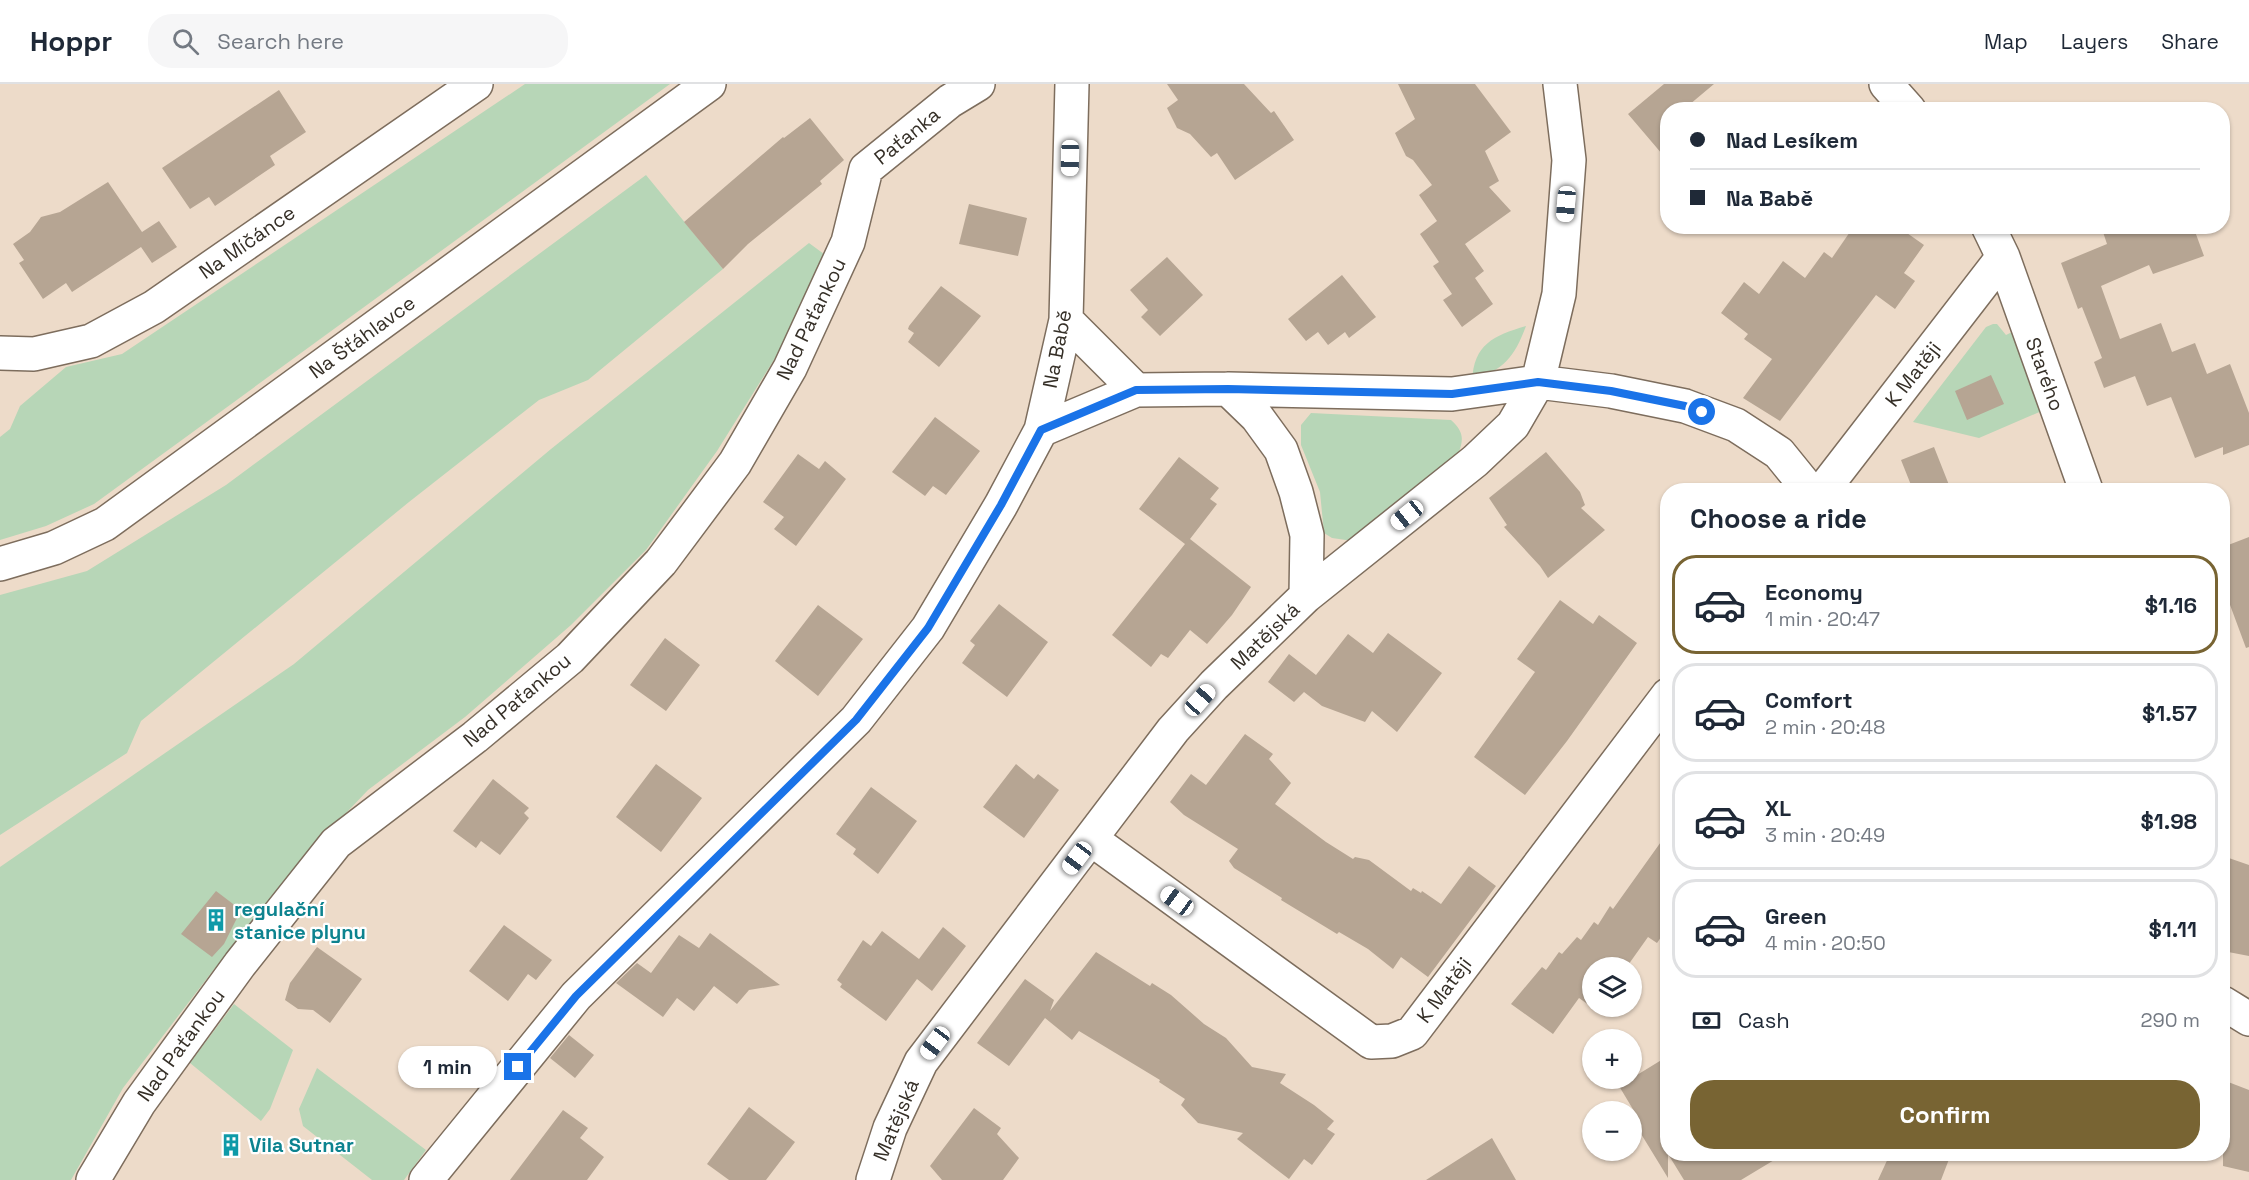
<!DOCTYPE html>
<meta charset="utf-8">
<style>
:root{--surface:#fff;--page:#f6f6f7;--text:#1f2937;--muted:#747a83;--line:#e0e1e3;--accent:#786433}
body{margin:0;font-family:"Space Grotesk",sans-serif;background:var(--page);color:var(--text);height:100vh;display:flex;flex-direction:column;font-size:22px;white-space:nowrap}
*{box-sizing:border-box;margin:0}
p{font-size:20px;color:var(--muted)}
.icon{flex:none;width:33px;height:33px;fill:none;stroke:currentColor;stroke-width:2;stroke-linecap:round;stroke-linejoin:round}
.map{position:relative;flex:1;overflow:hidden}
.side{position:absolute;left:1660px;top:399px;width:570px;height:678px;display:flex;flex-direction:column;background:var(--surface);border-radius:24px;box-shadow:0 2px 4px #0004}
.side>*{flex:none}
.top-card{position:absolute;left:1660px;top:18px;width:570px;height:132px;border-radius:24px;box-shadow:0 2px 4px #0004;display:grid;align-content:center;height:132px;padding:0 30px;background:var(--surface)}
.fabs{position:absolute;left:1582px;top:873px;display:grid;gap:12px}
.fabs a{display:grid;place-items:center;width:60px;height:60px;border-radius:50%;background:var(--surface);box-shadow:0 2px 4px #0004;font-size:30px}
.end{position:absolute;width:27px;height:27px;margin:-14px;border:8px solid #1a73e8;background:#fff;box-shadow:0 0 0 3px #fff}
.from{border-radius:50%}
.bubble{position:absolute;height:42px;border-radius:21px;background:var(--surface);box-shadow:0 2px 4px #0004;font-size:20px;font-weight:700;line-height:42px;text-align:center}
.car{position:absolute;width:18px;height:36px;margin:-18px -9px;border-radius:8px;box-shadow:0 0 4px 2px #0007;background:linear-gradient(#fff 24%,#345 0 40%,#fff 0 76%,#345 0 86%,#fff 0)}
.top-card b{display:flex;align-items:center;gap:21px;height:57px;font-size:22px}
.top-card b+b{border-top:2px solid var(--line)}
.top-card i{width:15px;height:15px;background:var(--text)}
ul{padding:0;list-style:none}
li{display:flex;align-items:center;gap:18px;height:99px;margin:0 12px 9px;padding:0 18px;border:3px solid var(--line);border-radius:24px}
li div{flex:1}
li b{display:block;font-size:22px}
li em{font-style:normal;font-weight:700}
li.current{border-color:var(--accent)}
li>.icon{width:54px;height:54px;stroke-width:1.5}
h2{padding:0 30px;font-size:27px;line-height:72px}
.pay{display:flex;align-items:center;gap:15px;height:66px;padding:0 30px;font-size:22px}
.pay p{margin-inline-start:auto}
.action{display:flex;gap:12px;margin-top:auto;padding:12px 30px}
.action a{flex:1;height:69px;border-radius:24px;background:var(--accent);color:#fff;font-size:24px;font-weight:700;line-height:69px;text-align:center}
header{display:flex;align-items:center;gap:36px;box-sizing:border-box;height:84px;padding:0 30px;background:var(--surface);border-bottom:2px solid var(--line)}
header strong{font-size:28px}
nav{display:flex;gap:33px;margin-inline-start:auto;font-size:21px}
.search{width:420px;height:54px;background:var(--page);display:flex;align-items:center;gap:15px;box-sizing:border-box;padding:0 21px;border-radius:24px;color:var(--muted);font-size:22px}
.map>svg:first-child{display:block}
.green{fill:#b7d6b7}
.building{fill:#b6a593}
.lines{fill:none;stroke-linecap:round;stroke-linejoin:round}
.minor-casing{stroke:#7d6d5d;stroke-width:36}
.minor{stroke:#fff;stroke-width:33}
.route{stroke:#1a73e8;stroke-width:8}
.labels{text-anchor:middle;stroke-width:4.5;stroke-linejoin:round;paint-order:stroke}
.street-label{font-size:20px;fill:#352f27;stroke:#fff}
.culture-label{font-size:20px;font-weight:bold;fill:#0d838f;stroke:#fff;text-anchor:start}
</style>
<header>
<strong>Hoppr</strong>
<div class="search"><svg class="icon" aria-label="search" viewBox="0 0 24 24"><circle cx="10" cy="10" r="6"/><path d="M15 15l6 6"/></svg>Search here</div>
<nav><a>Map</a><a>Layers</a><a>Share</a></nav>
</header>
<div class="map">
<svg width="2249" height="1096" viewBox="0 0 2249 1096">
<rect width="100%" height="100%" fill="#eddbc9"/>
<!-- green -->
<path class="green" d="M525 0H670L94 420 46 442 0 456V353L10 345 20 322 66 283 122 270Z
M646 91 723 185 588 296 539 316 409 418 141 637 127 669 0 751V511L87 487 226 401Z
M809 159 828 173 777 271 717 367 646 466 571 541 465 633 368 706 328 748 215 884 123 1004 71 1096H0V783L294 580 551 365Z
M1993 240H1997L2006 251 2014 247 2044 326 1979 354 1913 338 1986 243Z
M1526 242C1514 274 1504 285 1472 297 1474 260 1493 252 1526 242Z
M1311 329 1451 336C1463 347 1464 354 1459 368L1353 457 1332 454 1324 449 1320 408 1301 361V341Z
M234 920 293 966 270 1025 261 1037 190 979Z
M317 984 426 1066 404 1096H372L303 1042 299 1025Z"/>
<!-- building -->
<path class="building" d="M1167 0H1244L1271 29 1274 27 1294 56 1235 96 1217 69 1211 73 1190 50 1177 44 1167 24 1178 16Z
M1398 0H1475L1511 48 1485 67 1499 97 1489 103 1511 127 1465 160 1484 187 1475 194 1493 220 1462 243 1443 216 1452 210 1433 182 1439 178 1420 150 1437 137 1419 111 1432 101 1413 76 1406 72 1395 49 1415 35Z
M1664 0H1714L1683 26H1668V77L1628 30Z
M279 6 306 48 270 72 275 81 215 122 209 113 190 125 162 84Z
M810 34 844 76 820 97 822 100 748 160 723 185 684 138 783 53 784 54Z
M108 98 142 148 159 137 177 163 152 179 141 163 72 208 66 199 43 215 19 179 24 176 13 160 30 148 41 133 60 128Z
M969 120 1027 134 1018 172 959 160Z
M1854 142H1897L1924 161 1904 189 1915 197 1895 225 1876 211 1780 337 1743 314 1772 275 1744 255 1748 250 1721 229 1744 198 1759 210 1783 177 1805 194 1824 168 1832 174Z
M2101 142H2193L2204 172 2153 190 2149 181 2101 202 2120 255 2161 239 2172 268 2195 259 2207 290 2230 280 2249 329V361L2223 371V363L2195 374 2171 313 2147 322 2135 292 2104 304 2094 278 2102 274 2082 223 2078 225 2061 179 2107 160Z
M1167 173 1203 211 1160 252 1141 233 1148 226 1130 206Z
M1342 191 1376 233 1349 254 1345 248 1328 261 1318 248 1306 257 1288 235Z
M941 202 981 232 939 283 908 258 914 249 908 245 909 242Z
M1991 291 2004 320 1967 336 1955 307Z
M935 333 980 367 946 411 933 402 925 412 892 388Z
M1934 363 1951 406H1913L1901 376Z
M1546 368 1580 408 1585 421 1581 424 1605 446 1548 494 1540 482 1504 443 1507 441 1489 414Z
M798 370 819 385 825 377 846 395 796 462 774 445 784 433 763 418Z
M1179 373 1219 404 1210 415 1217 420 1190 455 1251 503 1232 531 1207 560 1190 546 1168 574 1161 570 1151 583 1112 551 1185 460 1139 425Z
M2249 453V563L2246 564 2223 502V463Z
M1560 516 1593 540 1599 531 1637 559 1567 657 1525 711 1474 673 1535 588 1517 575Z
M999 520 1048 558 1007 613 962 579 975 561 970 557Z
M818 521 863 555 818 612 775 577Z
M1388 549 1442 589 1397 648 1372 627 1365 638 1322 622 1304 608 1294 618 1268 598 1289 570 1316 591 1348 550 1373 569Z
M665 554 700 581 666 627 630 601Z
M1245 650 1273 670 1269 675 1291 699 1275 720 1326 758 1353 775 1355 773 1369 776 1411 807 1413 804 1421 809 1422 807 1441 820 1469 782 1496 802 1428 893 1401 873 1393 885 1368 865 1339 848 1337 850 1281 816 1282 814 1234 784 1229 777 1238 765 1184 731 1170 718 1191 690 1206 701Z
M656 680 702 714 661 768 616 733Z
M1016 680 1034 695 1038 690 1059 706 1024 754 983 723Z
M493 695 529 724 524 729 529 734 500 771 481 757 476 764 453 747Z
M871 703 917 737 878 790 853 770 856 765 836 750Z
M1668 748V843L1657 859 1648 853 1626 884H1593V924L1579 914 1553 950 1511 920 1542 883 1546 886 1559 868 1562 870 1577 853 1581 856 1594 838 1598 841 1610 822 1613 825Z
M2223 772 2249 781V872L2223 867Z
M216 807 241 826 224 860 212 873 181 850Z
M504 841 552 876 536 896 528 890 508 917 469 887Z
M943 843 966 862 932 907 917 895 886 937 840 903 842 900 837 896 863 856 871 862 882 847 919 875Z
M710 849 780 901 749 906 737 920 714 902 694 927 677 914 663 933 616 899 637 879 651 889 679 851 699 864Z
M317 863 362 895 330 939 313 926 298 925 285 916 290 899Z
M1096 868 1150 902 1152 899 1171 911 1204 940 1226 954 1252 983 1286 990 1280 999 1314 1021 1334 1037 1327 1045 1335 1050 1312 1081 1304 1075 1289 1095 1237 1055 1243 1049 1198 1039 1181 1021 1185 1015 1159 998 1160 996 1079 947 1072 956 1045 934 1009 982 977 959 1025 895 1054 916 1050 927Z
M569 951 594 971 575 994 550 974Z
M1668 972V1070H1784L1741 1096H1684L1668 1070V1094L1635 1040 1640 1037 1619 1002Z
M2223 996 2249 1006V1088L2223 1082Z
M749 1023 795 1058 766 1096H729L707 1080Z
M974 1024 1001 1044 997 1050 1019 1074 1003 1096H942L930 1082Z
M563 1026 588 1044 580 1054 604 1073 587 1096H510Z
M1492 1054 1516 1096H1426Z
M1890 1070H1951L1941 1096H1878Z"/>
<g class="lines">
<!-- minor casing -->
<g class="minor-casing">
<path id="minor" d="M1886 0 1909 26
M1988 142 2003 173 2086 406
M1066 236 1136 306
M0 269 34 270 91 257 154 223 476 0
M1228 305 1257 333 1281 366 1296 408 1307 451 1306 512
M1041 346 1136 306 1228 305 1452 310 1538 298 1611 307 1685 322 1736 341 1779 369 1809 406
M1823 406 2003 173
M0 480 54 464 105 440 709 0
M1091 755 1371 958 1392 957 1412 949 1668 611
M2223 919 2249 935
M93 1096 139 1019 240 880 336 759 475 653 570 574 661 478 735 379 790 284 848 158 866 85 950 17 978 0
M426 1096 576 912 856 636 928 544 1001 421 1041 346 1066 236 1072 0
M873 1096 890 1044 921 978 1173 646 1214 601 1306 512 1475 377 1513 341 1538 298 1559 210 1569 76 1560 0"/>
</g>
<!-- minor -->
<use href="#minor" class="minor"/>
</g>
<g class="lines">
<!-- route -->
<path class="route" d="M518 983 576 912 856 636 928 544 1001 421 1041 346 1136 306 1228 305 1452 310 1538 298 1611 307 1685 322 1702 328"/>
</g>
<!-- icons -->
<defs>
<g id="building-bare" transform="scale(1.8)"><path d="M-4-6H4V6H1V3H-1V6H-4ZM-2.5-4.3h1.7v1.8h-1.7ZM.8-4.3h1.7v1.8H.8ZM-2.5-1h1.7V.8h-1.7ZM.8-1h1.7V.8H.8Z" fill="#0f9aa8" stroke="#fff" stroke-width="2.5" paint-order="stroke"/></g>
</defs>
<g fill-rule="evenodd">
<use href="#building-bare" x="216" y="836"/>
<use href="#building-bare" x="231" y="1061"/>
</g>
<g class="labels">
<!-- street labels -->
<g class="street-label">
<text transform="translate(907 52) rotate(-39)" y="7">Paťanka</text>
<text transform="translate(247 158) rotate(-35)" y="7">Na Míčánce</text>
<text transform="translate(811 235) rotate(-64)" y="7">Nad Paťankou</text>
<text transform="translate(362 253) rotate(-36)" y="7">Na Šťáhlavce</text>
<text transform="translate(1057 265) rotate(-79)" y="7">Na Babě</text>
<text transform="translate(1913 290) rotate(-52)" y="7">K Matěji</text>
<text transform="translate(2045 290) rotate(70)" y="7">Starého</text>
<text transform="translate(1265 552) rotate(-44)" y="7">Matějská</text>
<text transform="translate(517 616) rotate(-40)" y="7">Nad Paťankou</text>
<text transform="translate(1444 906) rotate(-53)" y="7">K Matěji</text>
<text transform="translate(181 961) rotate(-54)" y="7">Nad Paťankou</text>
<text transform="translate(896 1036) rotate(-67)" y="7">Matějská</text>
</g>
<!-- culture labels -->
<g class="culture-label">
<text x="234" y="832">regulační<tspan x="234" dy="23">stanice plynu</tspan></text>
<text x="249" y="1068">Vila Sutnar</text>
</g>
</g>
</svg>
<div class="fabs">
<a><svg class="icon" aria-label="layers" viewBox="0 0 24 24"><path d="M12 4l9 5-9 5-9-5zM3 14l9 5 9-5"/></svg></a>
<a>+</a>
<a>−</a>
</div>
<i class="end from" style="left:1702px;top:328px"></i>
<i class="end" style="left:518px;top:983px"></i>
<div class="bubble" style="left:398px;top:962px;width:99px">1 min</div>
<i class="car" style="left:1070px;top:74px;rotate:181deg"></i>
<i class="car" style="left:1566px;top:120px;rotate:185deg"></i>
<i class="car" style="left:1407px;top:431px;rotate:231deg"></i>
<i class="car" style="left:1200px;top:616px;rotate:42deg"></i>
<i class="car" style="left:1077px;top:774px;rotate:217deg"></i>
<i class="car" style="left:1177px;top:817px;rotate:306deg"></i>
<i class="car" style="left:935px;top:959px;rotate:217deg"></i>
<div class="top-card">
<b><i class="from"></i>Nad Lesíkem</b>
<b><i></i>Na Babě</b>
</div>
<section class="side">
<h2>Choose a ride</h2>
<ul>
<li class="current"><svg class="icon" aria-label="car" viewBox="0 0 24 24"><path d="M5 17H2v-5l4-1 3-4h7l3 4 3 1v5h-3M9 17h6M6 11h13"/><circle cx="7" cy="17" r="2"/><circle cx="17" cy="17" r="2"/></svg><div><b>Economy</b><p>1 min · 20:47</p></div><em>$1.16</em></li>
<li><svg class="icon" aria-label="car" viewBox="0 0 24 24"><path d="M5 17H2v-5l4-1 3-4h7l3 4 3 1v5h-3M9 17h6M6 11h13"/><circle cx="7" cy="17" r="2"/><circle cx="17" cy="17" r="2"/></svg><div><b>Comfort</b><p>2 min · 20:48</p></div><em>$1.57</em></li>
<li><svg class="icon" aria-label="car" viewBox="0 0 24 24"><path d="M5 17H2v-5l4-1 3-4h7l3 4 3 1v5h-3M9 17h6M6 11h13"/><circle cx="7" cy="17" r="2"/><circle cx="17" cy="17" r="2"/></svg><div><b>XL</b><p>3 min · 20:49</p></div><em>$1.98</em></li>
<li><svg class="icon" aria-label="car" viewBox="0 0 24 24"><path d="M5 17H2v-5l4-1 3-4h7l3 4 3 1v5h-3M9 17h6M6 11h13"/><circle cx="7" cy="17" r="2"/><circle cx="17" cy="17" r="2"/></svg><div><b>Green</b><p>4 min · 20:50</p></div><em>$1.11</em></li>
</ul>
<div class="pay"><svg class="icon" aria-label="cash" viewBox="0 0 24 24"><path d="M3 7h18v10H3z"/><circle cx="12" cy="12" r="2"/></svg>Cash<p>290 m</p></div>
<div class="action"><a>Confirm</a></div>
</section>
</div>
